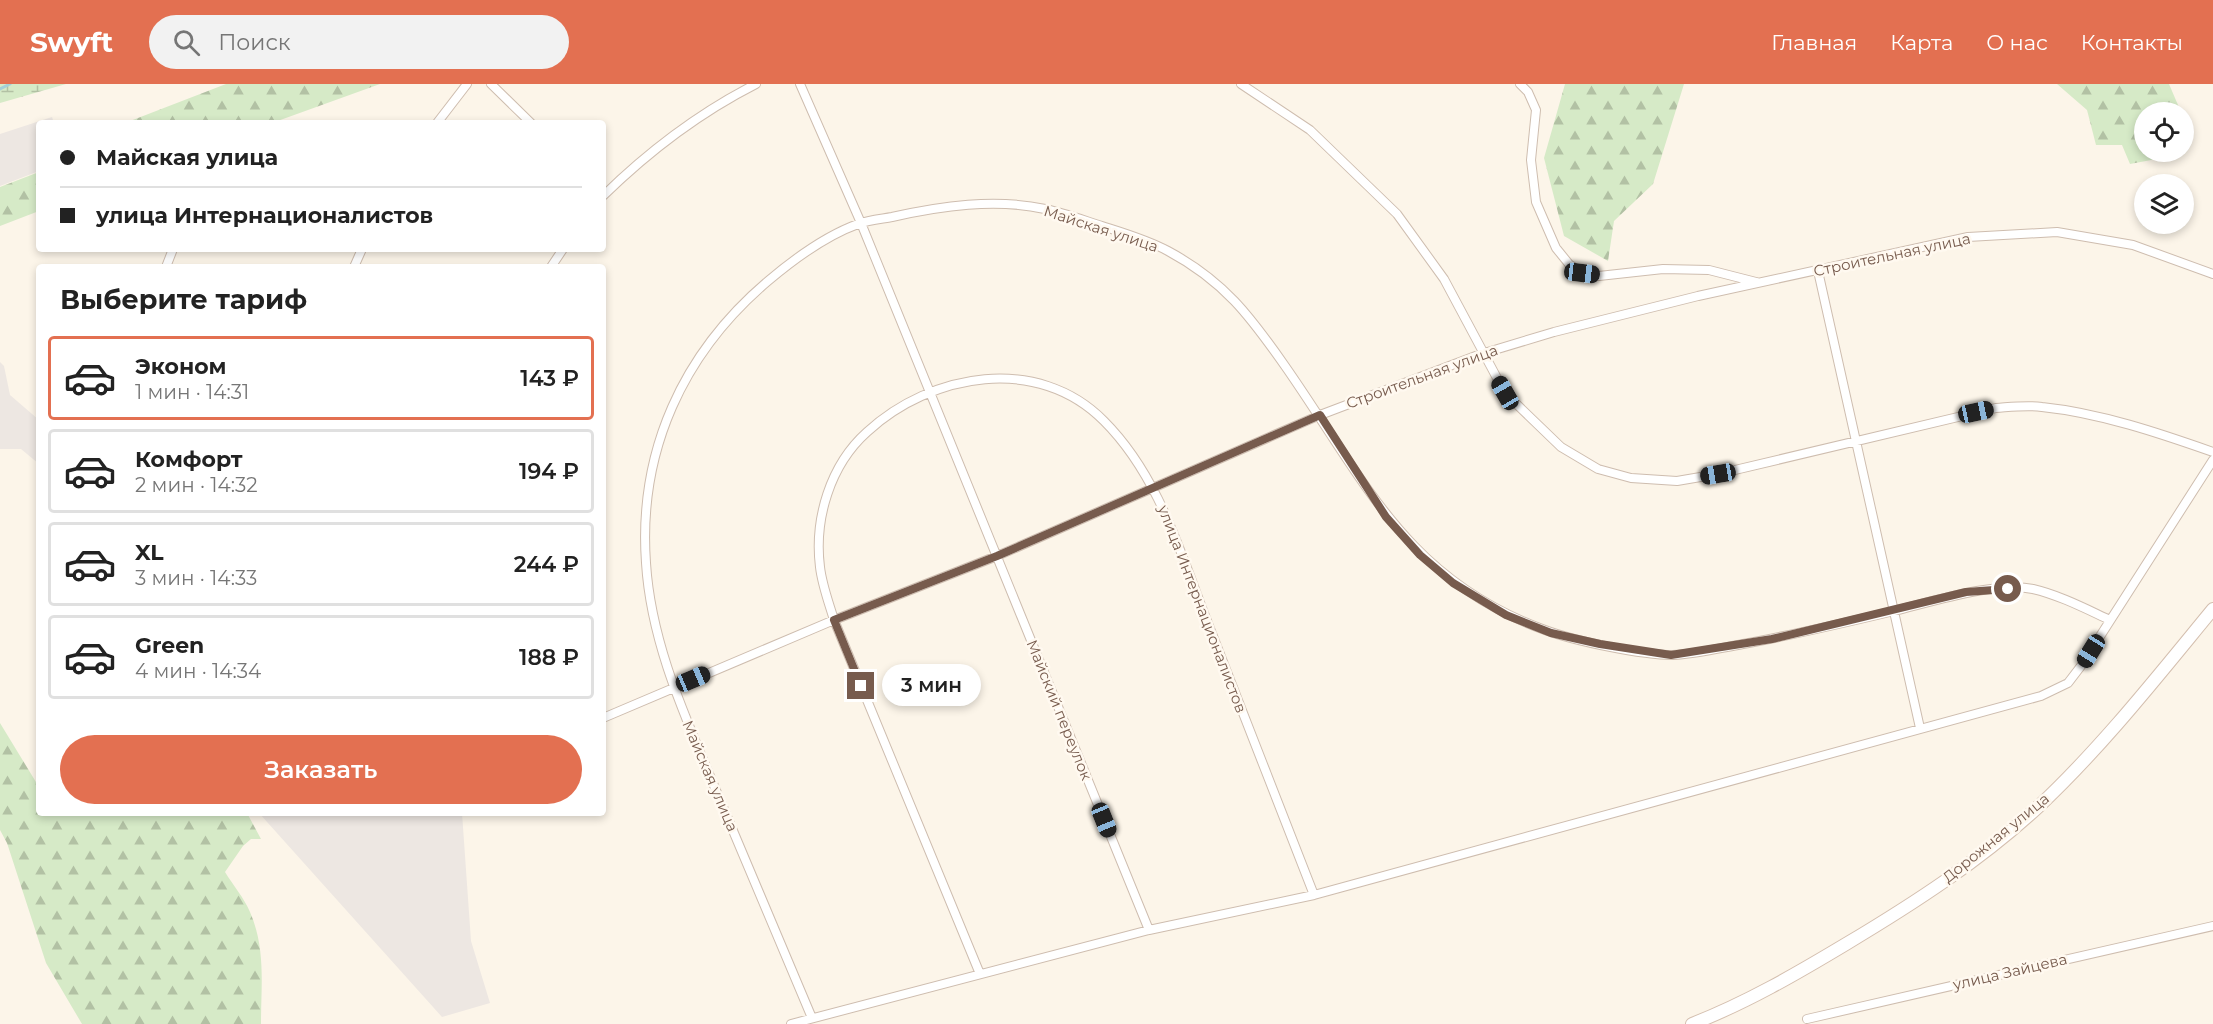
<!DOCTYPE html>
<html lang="ru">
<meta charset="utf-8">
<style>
:root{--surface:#fff;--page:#f2f2f2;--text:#222;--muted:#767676;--line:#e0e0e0;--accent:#e37051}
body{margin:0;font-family:Montserrat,sans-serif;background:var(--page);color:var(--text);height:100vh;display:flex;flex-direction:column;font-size:22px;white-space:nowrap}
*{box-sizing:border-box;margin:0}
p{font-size:20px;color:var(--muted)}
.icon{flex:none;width:33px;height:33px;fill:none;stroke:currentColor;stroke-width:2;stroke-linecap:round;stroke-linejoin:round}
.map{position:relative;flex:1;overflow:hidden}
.details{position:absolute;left:36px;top:180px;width:570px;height:552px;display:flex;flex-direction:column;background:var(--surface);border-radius:6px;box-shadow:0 3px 9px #0003}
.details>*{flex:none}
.hud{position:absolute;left:36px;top:36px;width:570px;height:132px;border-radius:6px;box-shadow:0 3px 9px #0003;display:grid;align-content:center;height:132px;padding:0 24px;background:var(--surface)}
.tools{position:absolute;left:2134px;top:18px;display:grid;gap:12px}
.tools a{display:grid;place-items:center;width:60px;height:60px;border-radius:50%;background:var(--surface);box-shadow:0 3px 9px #0003;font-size:30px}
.end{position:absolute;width:27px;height:27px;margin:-14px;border:8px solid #775b4d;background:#fff;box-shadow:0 0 0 3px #fff}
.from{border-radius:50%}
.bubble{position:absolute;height:42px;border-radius:21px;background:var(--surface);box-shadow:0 3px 9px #0003;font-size:20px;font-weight:600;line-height:42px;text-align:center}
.car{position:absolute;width:18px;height:36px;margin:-18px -9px;border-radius:8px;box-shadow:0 0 4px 2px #0007;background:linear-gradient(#222 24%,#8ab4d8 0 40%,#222 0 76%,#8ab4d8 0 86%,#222 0)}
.hud b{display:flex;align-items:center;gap:21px;height:57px;font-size:22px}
.hud b+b{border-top:2px solid var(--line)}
.hud i{width:15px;height:15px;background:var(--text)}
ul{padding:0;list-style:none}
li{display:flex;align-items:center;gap:18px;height:84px;margin:0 12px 9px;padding:0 12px;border:3px solid var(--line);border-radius:6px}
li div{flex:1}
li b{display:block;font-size:22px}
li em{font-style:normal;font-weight:600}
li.selected{border-color:var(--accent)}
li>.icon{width:54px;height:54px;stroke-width:1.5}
h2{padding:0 24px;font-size:27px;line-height:72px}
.button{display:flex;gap:12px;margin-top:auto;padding:12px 24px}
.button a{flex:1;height:69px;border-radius:36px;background:var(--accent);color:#fff;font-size:24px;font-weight:600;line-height:69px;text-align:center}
header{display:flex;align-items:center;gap:36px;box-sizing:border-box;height:84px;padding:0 30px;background:var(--accent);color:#fff}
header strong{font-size:28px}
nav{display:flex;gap:33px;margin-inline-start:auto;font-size:21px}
.search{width:420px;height:54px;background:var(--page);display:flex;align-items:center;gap:15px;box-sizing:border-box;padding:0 21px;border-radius:33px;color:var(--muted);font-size:22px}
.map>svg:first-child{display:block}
.industrial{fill:#ede7e2}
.forest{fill:url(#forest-firs)}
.wetland{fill:url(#wetland-marsh)}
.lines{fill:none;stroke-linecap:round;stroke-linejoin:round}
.stream{stroke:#a4d0d8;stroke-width:3}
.street-casing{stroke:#cebdaf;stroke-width:10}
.secondary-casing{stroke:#d4bfaf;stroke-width:14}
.street{stroke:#fff;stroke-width:8}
.secondary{stroke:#fff;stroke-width:12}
.route{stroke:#775b4d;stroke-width:8}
.labels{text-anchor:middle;stroke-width:5;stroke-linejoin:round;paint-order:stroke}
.street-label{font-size:15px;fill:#775b4d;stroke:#fff9f0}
</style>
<header>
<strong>Swyft</strong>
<div class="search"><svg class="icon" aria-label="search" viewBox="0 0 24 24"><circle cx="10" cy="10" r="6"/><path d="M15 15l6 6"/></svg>Поиск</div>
<nav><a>Главная</a><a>Карта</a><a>О нас</a><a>Контакты</a></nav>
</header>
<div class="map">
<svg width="2213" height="940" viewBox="0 0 2213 940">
<defs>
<pattern id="forest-firs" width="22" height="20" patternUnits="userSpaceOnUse" patternTransform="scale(1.5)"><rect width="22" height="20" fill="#d6eac7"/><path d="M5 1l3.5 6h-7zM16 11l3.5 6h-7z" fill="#b2c1a4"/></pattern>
<pattern id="wetland-marsh" width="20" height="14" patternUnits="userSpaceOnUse" patternTransform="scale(1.5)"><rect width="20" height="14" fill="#d6eac7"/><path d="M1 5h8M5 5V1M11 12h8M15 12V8" fill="none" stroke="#b2c1a4"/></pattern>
</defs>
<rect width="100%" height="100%" fill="#fcf5e9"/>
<!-- industrial -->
<path class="industrial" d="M52 33 54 39H39V87L0 102V50Z
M0 278 4 282 10 311 39 336V380L21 365H0Z
M259 729H462L471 857 490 919 442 933Z"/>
<!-- forest -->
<path class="forest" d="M226 0H380L272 39H125Z
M1565 0H1684L1653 100 1614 137 1608 177 1564 152 1544 74Z
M2057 0H2169L2181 28H2145V68H2172L2167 73 2130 80 2122 61H2096L2087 26Z
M39 88V127L0 142V103Z
M0 639 39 703V729H247L261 755H251L243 762 225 788C233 801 244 814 250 828 266 865 261 901 261 940H82L46 879 7 759 0 746Z"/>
<!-- wetland -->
<path class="wetland" d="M0 0H66L0 19Z"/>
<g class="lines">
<!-- stream -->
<path class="stream" d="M0 5 10 0"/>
<!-- street casing -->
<g class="street-casing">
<path id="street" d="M491 0 531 39
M800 0 861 139 1149 846
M1241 0 1310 46 1397 130 1444 195 1505 309 1561 363 1598 385 1631 394 1677 397 1718 390 1996 324C2011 323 2027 321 2042 323 2100 329 2159 349 2213 368
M1520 0 1528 8 1536 26 1531 76 1536 118 1556 164 1569 180 1582 189 1599 192 1663 185 1709 186 1756 198
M437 39 467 0
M603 112C649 67 699 29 756 0
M166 183 173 165
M354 183 362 165
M551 183 563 165
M1818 187 1920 644
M603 634 834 536 997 472 1320 331 1481 270 1554 248 1698 212 1968 153 2057 148 2133 161 2213 190
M980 890 834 536C829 519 822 501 820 483 814 435 830 381 867 348 931 289 1038 270 1104 337 1161 394 1182 475 1211 547 1245 635 1280 723 1314 811
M812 934C780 858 748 781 715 704 685 632 651 559 646 479 638 367 683 269 768 197 794 175 825 152 858 140 869 136 881 135 892 133 941 122 995 114 1045 125 1064 129 1083 136 1102 142 1124 149 1148 156 1168 167 1224 197 1250 232 1285 282 1364 395 1406 496 1545 546 1575 557 1641 571 1673 571 1696 570 1720 564 1743 560 1793 551 1844 539 1894 527 1931 518 1996 497 2033 505 2059 511 2086 525 2110 536
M1807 935 2213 842
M791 940 1149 846 1314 811 2041 612 2068 599 2081 582 2213 376"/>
</g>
<!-- secondary casing -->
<g class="secondary-casing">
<path id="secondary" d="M1692 940C1746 919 1796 890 1846 860 1913 820 1981 776 2038 723 2102 663 2157 593 2213 525"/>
</g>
<!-- street -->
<use href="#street" class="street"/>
<!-- secondary -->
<use href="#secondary" class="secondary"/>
</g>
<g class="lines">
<!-- route -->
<path class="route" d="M861 602 834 536 997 472 1320 331 1386 433 1420 471 1453 499 1506 531 1551 549 1600 560 1671 571 1772 555 1966 508 2008 505"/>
</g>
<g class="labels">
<!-- street labels -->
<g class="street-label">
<text transform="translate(1101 145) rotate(18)" y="5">Майская улица</text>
<text transform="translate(1892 171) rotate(-12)" y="5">Строительная улица</text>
<text transform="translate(1422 293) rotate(-20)" y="5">Строительная улица</text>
<text transform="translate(1202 525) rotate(69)" y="5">улица Интернационалистов</text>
<text transform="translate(1059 626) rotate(68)" y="5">Майский переулок</text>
<text transform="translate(710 692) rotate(67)" y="5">Майская улица</text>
<text transform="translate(1996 754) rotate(-39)" y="5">Дорожная улица</text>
<text transform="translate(2010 888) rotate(-13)" y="5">улица Зайцева</text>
</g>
</g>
</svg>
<div class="tools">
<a><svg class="icon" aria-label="locate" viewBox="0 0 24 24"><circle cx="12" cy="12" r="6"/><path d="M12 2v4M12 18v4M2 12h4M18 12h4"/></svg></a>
<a><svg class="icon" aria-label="layers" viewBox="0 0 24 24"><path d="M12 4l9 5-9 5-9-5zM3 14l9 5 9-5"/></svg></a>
</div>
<i class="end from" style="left:2008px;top:505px"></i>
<i class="end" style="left:861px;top:602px"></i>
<div class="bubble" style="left:882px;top:580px;width:99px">3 мин</div>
<i class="car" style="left:1582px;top:189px;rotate:97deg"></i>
<i class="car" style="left:1505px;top:309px;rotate:330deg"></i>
<i class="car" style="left:1976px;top:328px;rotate:78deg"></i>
<i class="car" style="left:1718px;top:390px;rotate:260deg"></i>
<i class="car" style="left:2091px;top:567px;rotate:212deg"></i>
<i class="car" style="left:693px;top:595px;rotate:67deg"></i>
<i class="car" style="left:1104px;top:736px;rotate:158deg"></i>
<div class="hud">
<b><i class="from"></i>Майская улица</b>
<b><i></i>улица Интернационалистов</b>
</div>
<section class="details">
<h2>Выберите тариф</h2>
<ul>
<li class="selected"><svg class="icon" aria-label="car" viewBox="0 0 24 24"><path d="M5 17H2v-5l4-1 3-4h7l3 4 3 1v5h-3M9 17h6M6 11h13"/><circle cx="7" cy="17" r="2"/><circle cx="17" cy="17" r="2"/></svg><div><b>Эконом</b><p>1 мин · 14:31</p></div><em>143 ₽</em></li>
<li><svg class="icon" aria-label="car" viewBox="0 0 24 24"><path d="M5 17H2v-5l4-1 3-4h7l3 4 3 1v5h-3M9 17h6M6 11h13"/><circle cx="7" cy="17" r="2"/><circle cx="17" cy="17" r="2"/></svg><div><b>Комфорт</b><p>2 мин · 14:32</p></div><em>194 ₽</em></li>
<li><svg class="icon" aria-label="car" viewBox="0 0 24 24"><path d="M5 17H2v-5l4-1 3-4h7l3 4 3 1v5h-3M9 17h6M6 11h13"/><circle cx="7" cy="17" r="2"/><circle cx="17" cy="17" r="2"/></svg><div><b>XL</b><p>3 мин · 14:33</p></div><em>244 ₽</em></li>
<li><svg class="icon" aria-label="car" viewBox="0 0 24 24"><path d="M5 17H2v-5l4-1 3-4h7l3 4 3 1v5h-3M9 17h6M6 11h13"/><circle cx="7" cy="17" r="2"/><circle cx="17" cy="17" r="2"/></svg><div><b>Green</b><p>4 мин · 14:34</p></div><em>188 ₽</em></li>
</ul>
<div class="button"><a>Заказать</a></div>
</section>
</div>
